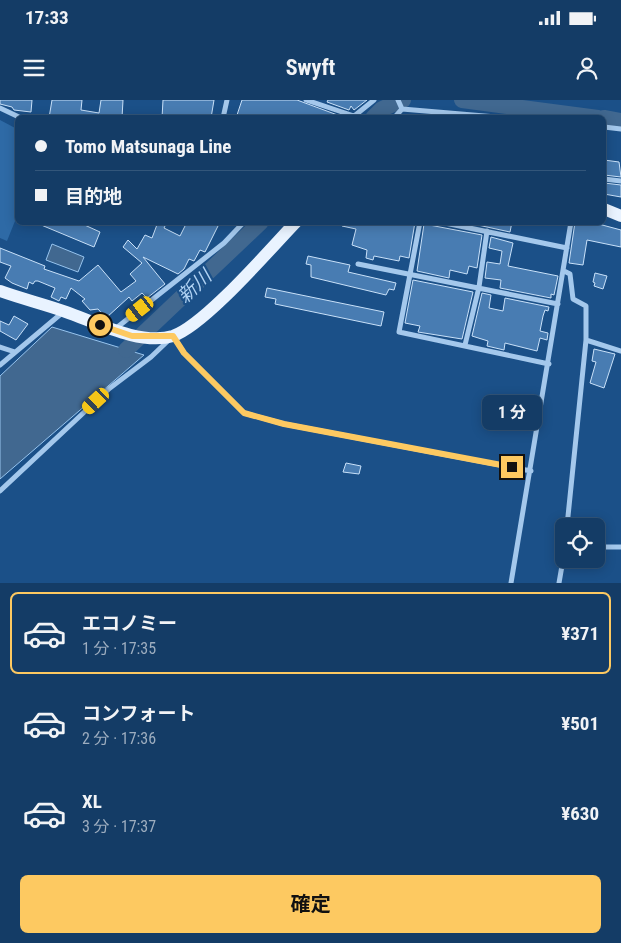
<!DOCTYPE html>
<html lang="ja">
<meta charset="utf-8">
<style>
:root{--surface:#143c66;--page:#21476f;--text:#f1f3f6;--muted:#9dadbf;--line:#33567a;--accent:#fdc961}
body{margin:0;font-family:"Roboto Condensed","Noto Sans JP",sans-serif;background:var(--page);color:var(--text);height:100vh;display:flex;flex-direction:column;font-size:19px;white-space:nowrap}
*{box-sizing:border-box;margin:0}
p{font-size:16px;color:var(--muted)}
.icon{flex:none;width:28px;height:28px;fill:none;stroke:currentColor;stroke-width:2;stroke-linecap:round;stroke-linejoin:round}
.map{position:relative;height:483px;overflow:hidden}
.side{display:flex;flex-direction:column;background:var(--surface);flex:1}
.side>*{flex:none}
.guide{position:absolute;left:15px;top:15px;width:591px;height:110px;border-radius:8px;box-shadow:0 2px 12px #0003,0 0 0 1px var(--line);display:grid;align-content:center;height:110px;padding:0 20px;background:var(--surface)}
.fabs{position:absolute;left:555px;top:418px;display:grid;gap:10px}
.fabs a{display:grid;place-items:center;width:50px;height:50px;border-radius:8px;background:var(--surface);box-shadow:0 2px 12px #0003,0 0 0 1px var(--line);font-size:25px}
.end{position:absolute;width:22px;height:22px;margin:-11px;border:6px solid #fdc961;background:#111;box-shadow:0 0 0 2px #111}
.from{border-radius:50%}
.bubble{position:absolute;height:35px;border-radius:8px;background:var(--surface);box-shadow:0 2px 12px #0003,0 0 0 1px var(--line);font-size:16px;font-weight:700;line-height:35px;text-align:center}
.car{position:absolute;width:15px;height:30px;margin:-15px -8px;border-radius:6px;box-shadow:0 0 4px 1px #0007;background:linear-gradient(#f5c518 24%,#345 0 40%,#f5c518 0 76%,#345 0 86%,#f5c518 0)}
.guide b{display:flex;align-items:center;gap:18px;height:48px;font-size:19px}
.guide b+b{border-top:1px solid var(--line)}
.guide i{width:12px;height:12px;background:var(--text)}
ul{padding:9px 0 0;list-style:none}
li{display:flex;align-items:center;gap:15px;height:82px;margin:0 10px 8px;padding:0 10px;border:2px solid transparent;border-radius:8px}
li div{flex:1}
li b{display:block;font-size:19px}
li em{font-style:normal;font-weight:700}
li.on{border-color:var(--accent)}
li>.icon{width:45px;height:45px;stroke-width:1.5}
.primary-button{display:flex;gap:10px;margin-top:auto;padding:10px 20px}
.primary-button a{flex:1;height:58px;border-radius:8px;background:var(--accent);color:#111;font-size:20px;font-weight:700;line-height:58px;text-align:center}
.status{display:flex;justify-content:space-between;align-items:center;height:35px;padding:0 25px;background:var(--surface);direction:ltr}
.status svg{height:14px;fill:currentColor}
header{display:flex;justify-content:space-between;align-items:center;height:65px;padding:0 20px;background:var(--surface);font-size:22px;font-weight:700}
.map>svg:first-child{display:block}
.green{fill:#2e6aa6}
.water{fill:#416890;stroke:#97c4ee}
.lines{fill:none;stroke-linecap:round;stroke-linejoin:round}
.river{stroke:#416890;stroke-width:16}
.building{fill:#487cb2;stroke:#c9e1f9}
.minor{stroke:#a4c8ec;stroke-width:5}
.primary{stroke:#e9f3ff;stroke-width:12}
.route{stroke:#fdc961;stroke-width:6}
.labels{text-anchor:middle;stroke-width:4.5;stroke-linejoin:round;paint-order:stroke}
.water-label{font-size:19px;font-style:italic;fill:#b0d2f3;stroke:#1b5088}
</style>
<div class="status"><b>17:33</b><svg viewBox="0 0 49 12"><path d="M0 12V9h3v3zM5 12V6h3v6zM10 12V3h3v9zM15 12V0h3v12zM26 1h20v11H26zM47 4h2v5h-2z"/></svg></div>
<header><svg class="icon" aria-label="menu" viewBox="0 0 24 24"><path d="M4 6h16M4 12h16M4 18h16"/></svg>Swyft<svg class="icon" aria-label="person" viewBox="0 0 24 24"><circle cx="12" cy="8" r="4"/><path d="M4 21q1-7 8-7t8 7"/></svg></header>
<div class="map">
<svg width="621" height="483" viewBox="0 0 621 483">
<rect width="100%" height="100%" fill="#1b5088"/>
<!-- green -->
<path class="green" d="M0 20 17 29V116L7 141 0 138Z"/>
<!-- water -->
<path class="water" d="M52 144 84 157 78 172 46 160Z
M52 227 144 255 0 379V276Z"/>
<g class="lines">
<!-- river -->
<path class="river" d="M462 0 598 18
M373 18 382 9 403 0
M604 18 621 21
M126 250 261 122"/>
</g>
<!-- building -->
<path class="building" d="M0 0H32L31 12 14 10 12 7 0 4Z
M52 0H82L81 10 99 13 101 0H123L122 18H49Z
M163 0H214L211 18H162Z
M242 0H297L343 17 236 18Z
M328 0H367L354 10 351 6 349 10 327 2Z
M604 60 619 62 621 77 604 75Z
M604 83 621 85V97L604 94Z
M34 122H78L100 132 94 147Z
M158 122H167L164 128 180 136 187 122H220L205 152 200 150 194 161 189 159 184 169 178 174 143 157 165 184 147 198 142 193 132 201 129 197 106 218 98 209 90 210 82 201 85 199 71 188 66 199 61 197 59 201 51 197 55 188 38 181H35L33 184 29 182 27 189 12 183 5 178 11 166 0 162V148L45 166 44 169 79 181 98 165 121 192 136 181 130 174 142 163 123 147 128 140 137 149 145 135 152 138Z
M342 122H415L409 158 400 156 399 161 374 156 373 160 366 158 367 150 352 145 356 129 342 126Z
M464 122H512L510 132Z
M575 122H591L621 130V147L587 140 583 165 569 163Z
M424 124 482 135 477 168 469 166 467 174 450 170 449 178 417 171Z
M491 137 513 143 508 166 558 176 554 195 551 194V198L500 188 501 180 485 178 487 162 500 164 502 151 489 148Z
M308 156 350 165 348 172 396 183 394 190 389 189 386 195 311 177V165L306 164Z
M595 173 607 176 603 189 594 186 595 183 593 182Z
M413 180 473 192 462 239 418 232 420 226 405 223Z
M267 188 384 212 381 226 275 204 276 199 265 197Z
M482 193 491 195 489 208 503 211 505 198 549 207 548 211 545 210 543 216 540 231 548 233 547 240 540 238 537 251 505 243 504 250 487 246 488 241 472 236Z
M14 216 28 224 16 240 0 231V221L9 225Z
M594 249 615 254 604 288 590 283 596 262 592 261Z
M346 363 361 366 359 374 343 372Z"/>
<g class="lines">
<!-- minor -->
<path class="minor" d="M306 0 354 16
M398 0 402 9
M0 8 21 18
M353 17 374 0
M223 18 227 0
M394 18 402 9 508 18
M604 27 621 29
M604 79 621 81
M420 122 399 232 549 264
M440 122 567 148
M358 164 558 204
M564 171 570 174 573 199 586 206V240L567 426
M115 229 224 143 244 122
M586 240 621 251
M465 245 479 187 487 131
M0 247 15 252
M0 265 62 213
M0 391 110 288 151 257 173 236 184 253 244 313 284 324 531 371
M596 447H621
M511 483 571 122
M559 483 564 454"/>
<!-- primary -->
<path class="primary" d="M604 109 621 116
M0 191C22 199 44 204 66 212 95 222 141 246 173 236 205 225 270 149 296 122"/>
</g>
<g class="lines">
<!-- route -->
<path class="route" d="M100 225 132 236H173L184 253 244 313 284 324 512 367"/>
</g>
<g class="labels">
<!-- water labels -->
<g class="water-label">
<text transform="translate(194 186) rotate(-43)" y="7">新川</text>
</g>
</g>
</svg>
<div class="fabs">
<a><svg class="icon" aria-label="locate" viewBox="0 0 24 24"><circle cx="12" cy="12" r="6"/><path d="M12 2v4M12 18v4M2 12h4M18 12h4"/></svg></a>
</div>
<i class="end from" style="left:100px;top:225px"></i>
<i class="end" style="left:512px;top:367px"></i>
<div class="bubble" style="left:482px;top:295px;width:60px">1 分</div>
<i class="car" style="left:140px;top:209px;rotate:232deg"></i>
<i class="car" style="left:96px;top:301px;rotate:227deg"></i>
<div class="guide">
<b><i class="from"></i>Tomo Matsunaga Line</b>
<b><i></i>目的地</b>
</div>
</div>
<section class="side">
<ul>
<li class="on"><svg class="icon" aria-label="car" viewBox="0 0 24 24"><path d="M5 17H2v-5l4-1 3-4h7l3 4 3 1v5h-3M9 17h6M6 11h13"/><circle cx="7" cy="17" r="2"/><circle cx="17" cy="17" r="2"/></svg><div><b>エコノミー</b><p>1 分 · 17:35</p></div><em>¥371</em></li>
<li><svg class="icon" aria-label="car" viewBox="0 0 24 24"><path d="M5 17H2v-5l4-1 3-4h7l3 4 3 1v5h-3M9 17h6M6 11h13"/><circle cx="7" cy="17" r="2"/><circle cx="17" cy="17" r="2"/></svg><div><b>コンフォート</b><p>2 分 · 17:36</p></div><em>¥501</em></li>
<li><svg class="icon" aria-label="car" viewBox="0 0 24 24"><path d="M5 17H2v-5l4-1 3-4h7l3 4 3 1v5h-3M9 17h6M6 11h13"/><circle cx="7" cy="17" r="2"/><circle cx="17" cy="17" r="2"/></svg><div><b>XL</b><p>3 分 · 17:37</p></div><em>¥630</em></li>
</ul>
<div class="primary-button"><a>確定</a></div>
</section>
